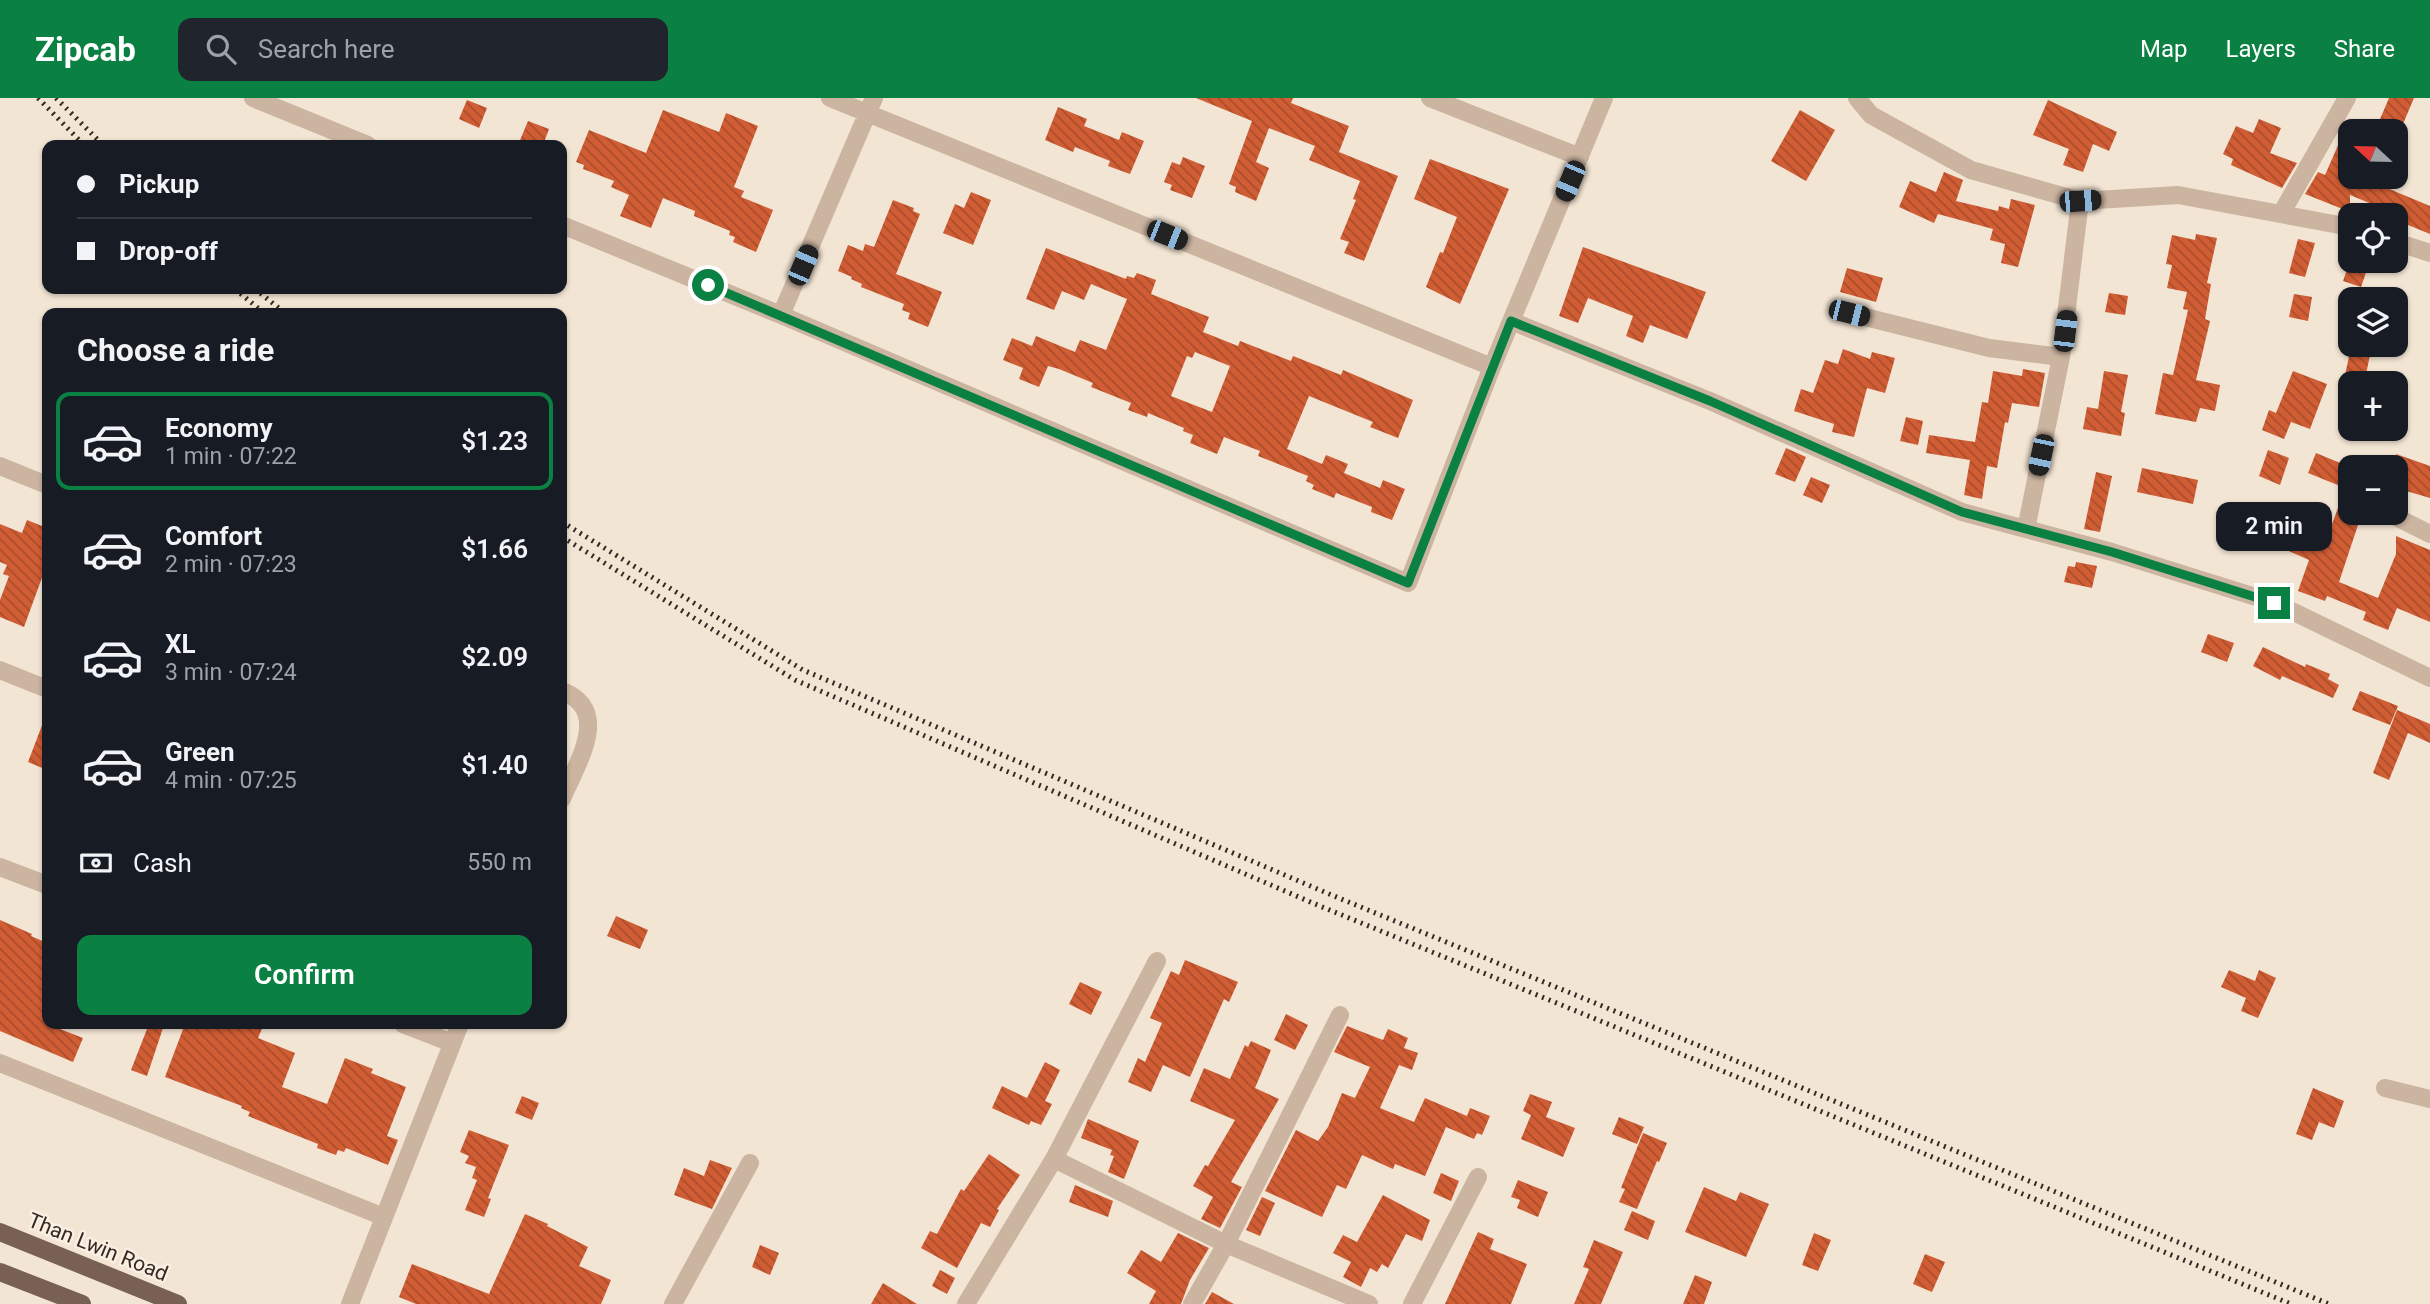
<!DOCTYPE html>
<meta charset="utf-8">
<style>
:root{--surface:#171b24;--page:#20242c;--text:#f1f3f6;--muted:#9ea1a6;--line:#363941;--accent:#0b8043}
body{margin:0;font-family:Roboto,sans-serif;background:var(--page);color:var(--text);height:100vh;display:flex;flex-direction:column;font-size:26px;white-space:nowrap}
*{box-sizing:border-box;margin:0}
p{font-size:23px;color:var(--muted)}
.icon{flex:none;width:38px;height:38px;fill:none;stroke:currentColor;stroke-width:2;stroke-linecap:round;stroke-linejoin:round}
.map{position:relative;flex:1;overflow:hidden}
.side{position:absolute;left:42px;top:210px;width:525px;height:721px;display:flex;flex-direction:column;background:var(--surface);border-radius:14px;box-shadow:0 2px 5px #0004}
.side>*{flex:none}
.guide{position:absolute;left:42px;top:42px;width:525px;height:154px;border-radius:14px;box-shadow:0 2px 5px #0004;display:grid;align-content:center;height:154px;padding:0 35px;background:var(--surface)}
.needle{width:46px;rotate:292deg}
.controls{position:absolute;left:2338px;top:21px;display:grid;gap:14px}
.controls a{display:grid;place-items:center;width:70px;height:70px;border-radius:14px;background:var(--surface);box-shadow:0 2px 5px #0004;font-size:35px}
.end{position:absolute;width:32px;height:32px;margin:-16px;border:9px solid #0b8043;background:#fff;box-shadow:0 0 0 4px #fff}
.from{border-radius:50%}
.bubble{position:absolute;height:49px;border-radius:14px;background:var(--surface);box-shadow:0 2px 5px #0004;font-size:23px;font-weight:600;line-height:49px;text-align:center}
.car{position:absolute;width:21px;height:42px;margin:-21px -10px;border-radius:9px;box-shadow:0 0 5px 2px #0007;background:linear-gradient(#222 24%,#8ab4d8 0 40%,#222 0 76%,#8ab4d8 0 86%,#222 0)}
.guide b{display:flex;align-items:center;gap:24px;height:66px;font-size:26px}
.guide b+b{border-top:2px solid var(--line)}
.guide i{width:18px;height:18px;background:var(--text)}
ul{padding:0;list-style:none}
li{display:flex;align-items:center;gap:21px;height:98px;margin:0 14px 10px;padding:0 21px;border:4px solid transparent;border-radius:14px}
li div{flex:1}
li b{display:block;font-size:26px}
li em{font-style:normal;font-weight:600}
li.on{border-color:var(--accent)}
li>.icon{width:63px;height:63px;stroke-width:1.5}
h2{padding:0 35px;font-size:32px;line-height:84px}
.pay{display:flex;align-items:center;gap:18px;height:77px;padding:0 35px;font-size:26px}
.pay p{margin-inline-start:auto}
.primary-button{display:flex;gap:14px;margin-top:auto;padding:14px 35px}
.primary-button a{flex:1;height:80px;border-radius:14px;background:var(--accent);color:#fff;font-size:28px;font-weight:600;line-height:80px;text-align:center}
header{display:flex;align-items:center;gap:42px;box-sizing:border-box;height:98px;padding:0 35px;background:var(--accent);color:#fff}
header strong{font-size:33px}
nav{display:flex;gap:38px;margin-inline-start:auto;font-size:24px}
.search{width:490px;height:63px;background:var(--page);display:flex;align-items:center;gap:18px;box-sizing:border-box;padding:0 24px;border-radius:14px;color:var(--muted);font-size:26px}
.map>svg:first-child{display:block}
.building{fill:url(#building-back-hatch);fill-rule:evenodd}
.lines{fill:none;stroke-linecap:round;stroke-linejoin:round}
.street{stroke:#cbb4a0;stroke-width:18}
.primary{stroke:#786053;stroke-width:18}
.rail{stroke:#342924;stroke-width:5;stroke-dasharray:2 5;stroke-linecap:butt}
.route{stroke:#0b8043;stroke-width:9}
.labels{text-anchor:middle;stroke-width:5;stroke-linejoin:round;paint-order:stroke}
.street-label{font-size:21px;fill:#342924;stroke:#faefe0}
</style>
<header>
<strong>Zipcab</strong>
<div class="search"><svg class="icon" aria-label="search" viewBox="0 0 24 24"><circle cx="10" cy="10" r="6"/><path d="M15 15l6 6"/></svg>Search here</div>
<nav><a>Map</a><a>Layers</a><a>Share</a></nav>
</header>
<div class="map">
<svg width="2430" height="1206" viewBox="0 0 2430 1206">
<defs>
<pattern id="building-back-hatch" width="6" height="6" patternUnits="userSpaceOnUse" patternTransform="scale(1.75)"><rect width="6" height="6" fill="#d15d34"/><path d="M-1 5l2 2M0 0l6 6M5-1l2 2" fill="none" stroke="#aa4d2c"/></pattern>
</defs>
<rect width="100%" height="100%" fill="#f3e5d4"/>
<!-- building -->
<path class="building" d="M1196 0H1293L1291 5 1349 28 1339 54 1398 78 1364 163 1344 155 1349 144 1340 141 1356 102 1353 101 1360 83 1309 62 1315 48 1269 30 1256 64 1269 70 1256 103 1235 94 1236 89 1229 86 1252 23Z
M2389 0H2414L2400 33H2375Z
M467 2 487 10 479 30 459 21Z
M2048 2 2117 34 2109 53 2093 46 2083 74 2063 67 2069 51 2033 37Z
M1058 9 1087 21 1084 28 1119 42 1122 34 1144 43 1130 76 1108 68 1110 63 1075 49 1073 54 1045 42Z
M663 12 719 34 726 15 758 28 734 89 744 93 741 99 773 112 756 154 733 144 735 139 729 137 730 133 694 118 695 113 663 100 651 130 620 118 629 97 611 89 614 83 583 71 584 67 576 64 589 32 646 55Z
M1800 12 1835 32 1806 83 1771 63Z
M2350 20V79H2373L2389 85 2387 90 2430 108V136L2396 122V116L2350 97V114L2305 96 2318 74 2325 77Z
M2259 21 2281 30 2270 55 2297 65 2282 90 2231 67 2233 61 2223 56 2236 28 2253 35Z
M528 23 549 31 543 47H518Z
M1183 59 1205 68 1192 100 1170 92 1172 87 1164 84 1172 64 1180 67Z
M1430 61 1509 91 1460 206 1426 189 1440 154 1443 155 1457 119 1414 101Z
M1944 74 1963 82 1956 103 1998 113 1999 108 2009 111 2011 101 2035 107 2018 169 2001 165 2005 146 1990 142 1993 131 1938 116 1934 125 1899 109 1910 83 1936 94Z
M971 94 991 102 973 147 943 135 955 106 964 110Z
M893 102 914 110 913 113 920 116 896 176 942 194 928 229 908 221 910 215 902 212 904 206 861 189 862 186 851 181 852 179 838 173 848 147 863 153 865 146 874 149Z
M2196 136 2217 140 2207 185 2211 186 2205 221 2210 223 2196 282 2220 287 2215 313 2200 310 2196 324 2155 316 2163 275 2173 277 2188 212 2183 211 2187 194 2167 190 2172 167 2166 166 2172 137 2195 142Z
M2298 141 2315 145 2305 179 2289 175Z
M1583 149 1706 194 1687 241 1650 227 1643 245 1626 238 1633 218 1588 200 1578 225 1559 218Z
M1046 150 1126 181 1127 178 1134 180 1137 175 1156 182 1151 196 1209 219 1203 234 1238 248 1240 243 1291 263 1293 258 1341 277 1343 272 1413 302 1398 340 1370 329 1373 324 1309 298 1287 351 1322 366 1326 357 1348 366 1344 375 1380 390 1383 382 1405 391 1392 422 1371 414 1372 409 1336 395 1334 400 1312 391 1314 387 1306 383 1308 378 1258 358 1260 353 1224 339 1217 356 1190 345 1193 337 1183 333 1184 330 1148 315 1147 319 1128 312 1131 305 1091 289 1093 285 1059 271 1048 268 1039 289 1019 281 1023 270 1003 262 1012 240 1032 248 1036 238 1075 254 1080 242 1106 252 1127 201 1091 186 1084 202 1062 193 1054 212 1026 201ZM1195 254 1230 268 1212 314 1171 298 1187 258 1192 260Z
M2350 163H2370L2361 189 2343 183Z
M1847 170 1883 180 1876 204 1840 194Z
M2109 195 2128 198 2125 217 2105 214Z
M2294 196 2312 199 2308 223 2289 219Z
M1843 251 1870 261 1872 254 1895 260 1885 295 1867 290 1854 339 1832 334 1834 326 1794 313 1801 291 1813 295 1825 262 1838 266Z
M2350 254 2370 257 2365 281 2345 277Z
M2023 271 2045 275 2039 309 2012 305 2008 325 2005 324 1997 370 1987 368 1982 401 1964 397 1970 362 1926 355 1929 337 1975 344 1982 304 1988 305 1993 273 2022 278Z
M2104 273 2128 277 2121 314 2125 315 2121 338 2083 331 2087 309 2098 311Z
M2293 273 2327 286 2310 331 2291 324 2284 341 2262 332 2269 312 2276 315Z
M1906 319 1923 323 1918 347 1900 343Z
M1786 350 1806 359 1795 384 1775 376Z
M2268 352 2289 360 2280 387 2259 378Z
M2316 355 2350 369V392L2308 375Z
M2396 356 2430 368V400L2396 390Z
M2142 370 2198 382 2193 406 2137 394Z
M2096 374 2112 378 2100 434 2084 431Z
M1811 379 1830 387 1822 405 1803 397Z
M2339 407 2350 411V415H2362L2339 484 2378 500 2396 456V438L2430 452V524L2397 510 2388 532 2363 522 2366 514 2327 498 2325 503 2298 493 2309 462 2251 436 2250 440 2223 430 2228 409 2280 428 2283 421 2327 440Z
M27 422 47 430V466L24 529 0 519V502L9 478 3 476 7 467 0 464V426L22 435Z
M2076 464 2097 468 2092 490 2064 484 2068 468 2075 469Z
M2208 536 2234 545 2227 564 2201 554Z
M2263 549 2305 569 2306 566 2330 576 2328 581 2339 587 2333 600 2282 578 2280 582 2253 568Z
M2360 593 2398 608 2390 627 2352 612Z
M2397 612 2430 626V645L2408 635 2389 682 2373 675Z
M46 617H47V672L28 664Z
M616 818 648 832 640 851 607 838Z
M0 822 32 836 31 838 47 845V926L83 940 73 964 0 933Z
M1185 862 1238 884 1229 904 1224 901 1190 979 1163 967 1151 994 1128 984 1138 960 1145 964 1162 925 1150 920 1171 873 1179 877Z
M2229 872 2255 883 2259 872 2276 880 2258 920 2241 913 2246 900 2221 889Z
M1080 884 1102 894 1091 917 1069 906Z
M1286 916 1308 927 1295 952 1274 942Z
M149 926 164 927 147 978 131 972Z
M185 926H264L258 940 295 955 282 989 327 1006 345 960 373 971 371 975 406 989 387 1038 398 1042 388 1067 346 1050 344 1054 338 1052 336 1057 317 1050 318 1046 248 1018 250 1014 241 1010 242 1008 165 979Z
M1347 928 1383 942 1388 931 1408 940 1404 950 1418 955 1412 972 1399 967 1380 1010 1414 1024 1425 1000 1467 1018 1470 1010 1490 1018 1482 1037 1477 1035 1474 1041 1446 1029 1425 1078 1395 1066 1393 1071 1362 1057 1346 1091 1337 1087 1322 1119 1265 1093 1296 1032 1318 1043 1328 1029 1342 995 1355 1000 1370 969 1334 954Z
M1251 943 1271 952 1255 990 1279 1001 1231 1084 1242 1089 1220 1130 1201 1121 1213 1099 1193 1088 1205 1067 1208 1068 1235 1022 1190 1003 1204 970 1230 981 1245 947 1248 949Z
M1045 964 1060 972 1045 1003 1052 1006 1041 1027 1031 1023 1029 1027 992 1010 1002 988 1027 1000Z
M2313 990 2344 1003 2334 1030 2319 1024 2312 1042 2296 1036Z
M1530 996 1552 1004 1546 1019 1575 1030 1563 1059 1521 1041 1531 1017 1523 1013Z
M522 998 539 1005 532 1022 515 1015Z
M1619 1019 1644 1029 1637 1046 1612 1036Z
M1088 1021 1139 1043 1124 1081 1108 1074 1114 1058 1110 1057 1112 1052 1081 1040Z
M469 1032 509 1047 488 1100 491 1101 484 1119 465 1112 477 1082 472 1080 476 1069 465 1065 469 1058 460 1054Z
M1643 1035 1667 1045 1659 1064 1657 1063 1637 1111 1619 1104 1625 1091 1621 1090Z
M989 1056 1020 1077 997 1111 999 1112 990 1129 981 1125 957 1170 921 1150 930 1133 937 1136 961 1091 964 1093Z
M710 1062 732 1070 712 1111 674 1097 684 1070 704 1078Z
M1441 1075 1459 1083 1451 1103 1433 1095Z
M1518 1082 1548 1094 1538 1119 1517 1110 1520 1102 1511 1099Z
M1075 1087 1113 1103 1108 1119 1069 1104Z
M1704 1089 1736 1103 1740 1094 1769 1106 1746 1159 1685 1134Z
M1383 1097 1430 1122 1422 1143 1406 1136 1388 1170 1382 1166 1377 1174 1370 1170 1361 1189 1343 1179 1351 1164 1333 1155 1343 1137 1357 1144Z
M1262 1099 1275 1105 1260 1138 1246 1132Z
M1632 1113 1655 1123 1648 1142 1624 1132Z
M525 1116 548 1126 547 1128 588 1149 579 1168 611 1182 601 1206H416L399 1199 412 1166 489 1196Z
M1478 1134 1494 1141 1490 1151 1527 1166 1511 1206H1445Z
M1178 1135 1209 1150 1190 1182 1181 1206H1149L1156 1193 1127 1175 1141 1152 1161 1164Z
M1814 1135 1831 1142 1818 1173 1802 1167Z
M1594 1142 1623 1154 1601 1206H1574L1589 1171 1583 1169Z
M760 1147 779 1155 770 1177 752 1169Z
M1925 1156 1945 1164 1932 1194 1913 1186Z
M940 1172 955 1180 947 1196 932 1188Z
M1695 1177 1712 1184 1704 1206H1683Z
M883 1185 917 1206H871Z
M1212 1194 1234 1206H1205Z"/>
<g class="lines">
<!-- street -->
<path class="street" d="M253 0 368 47
M830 0 1492 269
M1430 0 1580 59
M1857 0 1871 17 1971 72 2080 103 2178 97 2350 129
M2281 116 2347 0
M562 127 781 217 1408 485 1492 269 1604 0
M2396 144 2430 155
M1849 215 1989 250 2061 259
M781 217 874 0
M1511 223 1710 303 1962 414 2112 454 2275 505 2430 580
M0 368 47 387
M2388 415 2430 436
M2026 431 2061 259 2080 103
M0 572 47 591
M562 593C613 613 576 666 562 701
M0 769 47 787
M403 926 452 945
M0 965 384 1119
M2385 990 2430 1001
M1054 1061 1226 1146 1369 1206
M350 1206 460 926
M673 1206 750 1065
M966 1206 1054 1061 1157 863
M1192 1206 1226 1146 1340 917
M1412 1206 1478 1079"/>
<!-- primary -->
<path class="primary" d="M0 1134 178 1206
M0 1174 82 1206"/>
<!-- rail -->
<path class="rail" d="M38 0 84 47
M56 0 103 47
M235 191 264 215
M255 191 285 215
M562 424 803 572 1334 798 2329 1206
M562 439 795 582 1315 806 2291 1206"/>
</g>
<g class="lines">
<!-- route -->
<path class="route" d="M708 187 1408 485 1511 223 1710 303 1962 414 2112 454 2274 505"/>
</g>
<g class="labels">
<!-- street labels -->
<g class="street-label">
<text transform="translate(98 1149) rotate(22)" y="7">Than Lwin Road</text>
</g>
</g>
</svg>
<div class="controls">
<a><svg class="needle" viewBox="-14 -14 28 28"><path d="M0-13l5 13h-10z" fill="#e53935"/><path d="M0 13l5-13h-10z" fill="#9ea1a6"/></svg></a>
<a><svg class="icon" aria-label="locate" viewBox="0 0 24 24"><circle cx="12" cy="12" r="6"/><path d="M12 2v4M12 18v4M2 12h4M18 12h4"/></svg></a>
<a><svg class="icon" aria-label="layers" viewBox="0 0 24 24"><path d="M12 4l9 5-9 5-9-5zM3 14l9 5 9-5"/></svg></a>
<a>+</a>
<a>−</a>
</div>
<i class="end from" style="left:708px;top:187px"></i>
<i class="end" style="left:2274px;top:505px"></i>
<div class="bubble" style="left:2216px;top:404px;width:116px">2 min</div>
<i class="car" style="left:1570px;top:83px;rotate:203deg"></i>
<i class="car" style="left:2080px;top:103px;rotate:86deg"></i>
<i class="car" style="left:1167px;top:137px;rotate:112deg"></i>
<i class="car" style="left:803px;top:167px;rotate:23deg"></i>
<i class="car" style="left:1849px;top:215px;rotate:104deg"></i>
<i class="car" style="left:2065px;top:233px;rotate:7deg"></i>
<i class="car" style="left:2041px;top:357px;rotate:192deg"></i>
<div class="guide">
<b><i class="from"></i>Pickup</b>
<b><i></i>Drop-off</b>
</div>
<section class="side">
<h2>Choose a ride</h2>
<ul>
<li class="on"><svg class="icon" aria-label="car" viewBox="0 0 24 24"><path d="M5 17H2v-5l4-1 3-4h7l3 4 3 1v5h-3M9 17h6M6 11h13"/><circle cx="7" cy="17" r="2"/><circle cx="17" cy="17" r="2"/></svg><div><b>Economy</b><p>1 min · 07:22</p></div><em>$1.23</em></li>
<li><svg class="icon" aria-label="car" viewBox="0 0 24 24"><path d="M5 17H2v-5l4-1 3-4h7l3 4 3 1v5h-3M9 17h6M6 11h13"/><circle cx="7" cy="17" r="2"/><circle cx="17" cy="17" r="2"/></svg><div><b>Comfort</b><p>2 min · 07:23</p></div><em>$1.66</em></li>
<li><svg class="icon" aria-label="car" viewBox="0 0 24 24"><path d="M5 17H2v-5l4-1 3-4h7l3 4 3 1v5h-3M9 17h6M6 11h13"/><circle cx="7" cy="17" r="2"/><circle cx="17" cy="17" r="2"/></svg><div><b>XL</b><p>3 min · 07:24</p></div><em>$2.09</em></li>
<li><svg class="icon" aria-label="car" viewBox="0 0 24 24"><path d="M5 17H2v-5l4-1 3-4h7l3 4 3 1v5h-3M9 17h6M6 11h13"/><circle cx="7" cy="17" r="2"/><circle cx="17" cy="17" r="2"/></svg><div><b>Green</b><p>4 min · 07:25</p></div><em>$1.40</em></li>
</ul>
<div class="pay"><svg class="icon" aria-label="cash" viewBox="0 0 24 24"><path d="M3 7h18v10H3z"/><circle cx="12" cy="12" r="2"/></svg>Cash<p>550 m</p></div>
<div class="primary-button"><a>Confirm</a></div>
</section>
</div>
